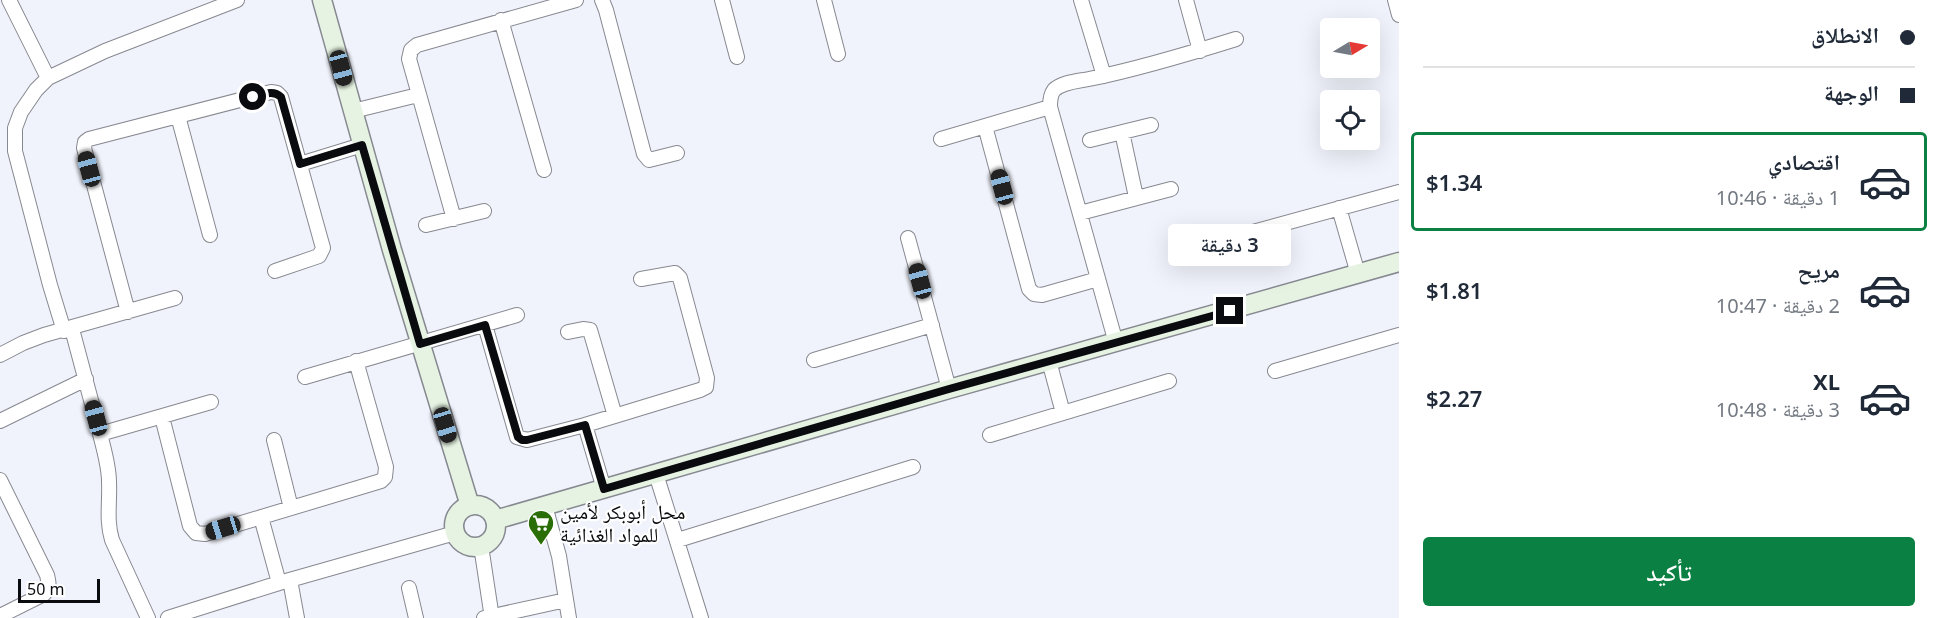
<!DOCTYPE html>
<html lang="ar">
<meta charset="utf-8">
<style>
:root{--surface:#fff;--page:#f2f2f3;--text:#1f2937;--muted:#747a83;--line:#e0e1e3;--accent:#0b8043}
body{margin:0;font-family:"Noto Sans","Noto Naskh Arabic",sans-serif;background:var(--page);color:var(--text);direction:rtl;height:100vh;display:flex;flex-direction:column;font-size:22px;white-space:nowrap}
*{box-sizing:border-box;margin:0}
p{font-size:20px;color:var(--muted)}
.icon{flex:none;width:33px;height:33px;fill:none;stroke:currentColor;stroke-width:2;stroke-linecap:round;stroke-linejoin:round}
.map{position:relative;flex:1;overflow:hidden;direction:ltr}
.side{display:flex;flex-direction:column;background:var(--surface);width:540px}
.side>*{flex:none}
.banner{display:grid;align-content:center;height:132px;padding:0 24px;background:var(--surface)}
.needle{width:39px;rotate:80deg}
.tools{position:absolute;left:1320px;top:18px;display:grid;gap:12px}
.tools a{display:grid;place-items:center;width:60px;height:60px;border-radius:6px;background:var(--surface);box-shadow:0 6px 24px #0002;font-size:30px}
.scale{position:absolute;left:18px;bottom:15px;width:82px;box-sizing:border-box;padding-left:6px;border:3px solid #0a0b0e;border-top:0;font-size:16px;line-height:21px;white-space:nowrap;color:#0a0b0e;-webkit-text-stroke:4px #fff;paint-order:stroke}
.end{position:absolute;width:27px;height:27px;margin:-14px;border:8px solid #0a0b0e;background:#fff;box-shadow:0 0 0 3px #fff}
.from{border-radius:50%}
.bubble{position:absolute;height:42px;border-radius:6px;background:var(--surface);box-shadow:0 6px 24px #0002;font-size:20px;font-weight:600;line-height:42px;text-align:center;direction:rtl}
.car{position:absolute;width:18px;height:36px;margin:-18px -9px;border-radius:8px;box-shadow:0 0 4px 2px #0007;background:linear-gradient(#222 24%,#8ab4d8 0 40%,#222 0 76%,#8ab4d8 0 86%,#222 0)}
.banner b{display:flex;align-items:center;gap:21px;height:57px;font-size:22px}
.banner b+b{border-top:2px solid var(--line)}
.banner i{width:15px;height:15px;background:var(--text)}
ul{padding:0;list-style:none}
li{display:flex;align-items:center;gap:18px;height:99px;margin:0 12px 9px;padding:0 12px;border:3px solid transparent;border-radius:6px}
li div{flex:1}
li b{display:block;font-size:22px}
li em{font-style:normal;font-weight:600}
li.current{border-color:var(--accent)}
li>.icon{width:54px;height:54px;stroke-width:1.5}
.action{display:flex;gap:12px;margin-top:auto;padding:12px 24px}
.action a{flex:1;height:69px;border-radius:6px;background:var(--accent);color:#fff;font-size:24px;font-weight:600;line-height:69px;text-align:center}
main{display:flex;flex:1;min-height:0}
.map>svg:first-child{display:block}
.lines{fill:none;stroke-linecap:round;stroke-linejoin:round}
.street-casing{stroke:#878991;stroke-width:16}
.secondary-casing{stroke:#878991;stroke-width:21}
.street{stroke:#fff;stroke-width:14}
.secondary{stroke:#e6f3e2;stroke-width:18}
.route{stroke:#0a0b0e;stroke-width:8}
.labels{text-anchor:middle;stroke-width:4.5;stroke-linejoin:round;paint-order:stroke}
.poi-label{font-size:20px;fill:#0a0b0e;stroke:#fff;text-anchor:start}
</style>
<main>
<section class="side">
<div class="banner">
<b><i class="from"></i>الانطلاق</b>
<b><i></i>الوجهة</b>
</div>
<ul>
<li class="current"><svg class="icon" aria-label="car" viewBox="0 0 24 24"><path d="M5 17H2v-5l4-1 3-4h7l3 4 3 1v5h-3M9 17h6M6 11h13"/><circle cx="7" cy="17" r="2"/><circle cx="17" cy="17" r="2"/></svg><div><b>اقتصادي</b><p>1 دقيقة · 10:46</p></div><em>$1.34</em></li>
<li><svg class="icon" aria-label="car" viewBox="0 0 24 24"><path d="M5 17H2v-5l4-1 3-4h7l3 4 3 1v5h-3M9 17h6M6 11h13"/><circle cx="7" cy="17" r="2"/><circle cx="17" cy="17" r="2"/></svg><div><b>مريح</b><p>2 دقيقة · 10:47</p></div><em>$1.81</em></li>
<li><svg class="icon" aria-label="car" viewBox="0 0 24 24"><path d="M5 17H2v-5l4-1 3-4h7l3 4 3 1v5h-3M9 17h6M6 11h13"/><circle cx="7" cy="17" r="2"/><circle cx="17" cy="17" r="2"/></svg><div><b>XL</b><p>3 دقيقة · 10:48</p></div><em>$2.27</em></li>
</ul>
<div class="action"><a>تأكيد</a></div>
</section>
<div class="map">
<svg width="1399" height="618" viewBox="0 0 1399 618">
<rect width="100%" height="100%" fill="#f0f3fb"/>
<g class="lines">
<!-- street casing -->
<g class="street-casing">
<path id="street" d="M9 0 48 78
M602 0 606 10 644 154 649 160 677 153
M722 0 737 57
M824 0 838 54
M1081 0 1104 76
M1186 0 1200 51
M1395 0 1399 15
M501 20 544 170
M353 111 418 95
M178 116 210 235
M985 126 1029 289 1034 294 1042 295 1098 279
M1122 132 1136 197
M941 139 1050 107
M1090 140 1151 125
M300 164 362 145
M1339 208 1358 274
M1080 213 1171 189
M454 219 409 59 411 50 417 45 576 0
M426 225 484 211
M908 238 949 389
M1205 245 1399 192
M128 312 84 148 85 142 89 139 271 92 277 93 281 97 323 248 319 256 316 257 275 271
M485 325 517 437 527 440 585 425 700 390 706 387 707 378 680 278 675 273 641 279
M72 329 100 434 211 402
M64 331 50 285 15 151V128L21 112 36 90 48 78 105 51 237 0
M568 332 583 329 590 330 615 416
M1116 343 1050 107C1050 102 1050 95 1054 90 1062 82 1079 81 1089 79 1138 69 1188 54 1236 39
M0 355 23 343 44 335 175 298
M814 360 932 325
M1049 361 1063 413
M1275 371 1399 335
M305 377 517 315
M162 417 190 526 196 533 205 534 381 481 385 477 386 467 356 361
M0 421 86 379
M585 425 604 489
M100 434C104 450 109 466 109 482 110 503 106 520 112 540L148 618
M990 435 1169 381
M274 440 291 508
M656 474 701 618
M0 480 47 575C49 583 50 587 44 594L0 616
M545 506 559 556 569 618
M261 517 279 583
M678 540 913 467
M481 546 492 618
M290 580 297 618
M409 588 416 618
M168 618 279 583 455 533
M484 618 566 600"/>
</g>
<!-- secondary casing -->
<g class="secondary-casing">
<path id="secondary" d="M322 0 392 250 470 506
M454 526a21 21 0 1 1 42 0a21 21 0 1 1-42 0Z
M495 520 949 389 1399 262"/>
</g>
<!-- street -->
<use href="#street" class="street"/>
<!-- secondary -->
<use href="#secondary" class="secondary"/>
</g>
<g class="lines">
<!-- route -->
<path class="route" d="M253 97C262 95 273 89 281 97L300 164 362 145 420 344 485 325 518 437 522 440H527L585 425 604 489 949 389 1230 311"/>
</g>
<!-- icons -->
<defs>
<g id="supermarket-pin" transform="scale(1.35)"><path d="M0 17L-7.5 6A9.5 9.5 0 1 1 7.5 6Z" fill="#2a6e08" stroke="#fff"/><path d="M-6-5.5h2.5l.6 2H6L4.5 2H-2.5L-4.4-4H-6ZM-1.5 3.2a1.3 1.3 0 1 0 .1 0ZM3 3.2a1.3 1.3 0 1 0 .1 0Z" fill="#fff"/></g>
</defs>
<g fill-rule="evenodd">
<use href="#supermarket-pin" x="541" y="523"/>
</g>
<g class="labels">
<!-- poi labels -->
<g class="poi-label">
<text x="560" y="519">محل أبوبكر لأمين<tspan x="560" dy="23">للمواد الغذائية</tspan></text>
</g>
</g>
</svg>
<div class="tools">
<a><svg class="needle" viewBox="-14 -14 28 28"><path d="M0-13l5 13h-10z" fill="#e53935"/><path d="M0 13l5-13h-10z" fill="#747a83"/></svg></a>
<a><svg class="icon" aria-label="locate" viewBox="0 0 24 24"><circle cx="12" cy="12" r="6"/><path d="M12 2v4M12 18v4M2 12h4M18 12h4"/></svg></a>
</div>
<div class="scale">50 m</div>
<i class="end from" style="left:253px;top:97px"></i>
<i class="end" style="left:1230px;top:311px"></i>
<div class="bubble" style="left:1168px;top:224px;width:123px">3 دقيقة</div>
<i class="car" style="left:341px;top:68px;rotate:165deg"></i>
<i class="car" style="left:89px;top:169px;rotate:345deg"></i>
<i class="car" style="left:1002px;top:187px;rotate:345deg"></i>
<i class="car" style="left:920px;top:281px;rotate:345deg"></i>
<i class="car" style="left:96px;top:418px;rotate:345deg"></i>
<i class="car" style="left:445px;top:425px;rotate:163deg"></i>
<i class="car" style="left:223px;top:528px;rotate:253deg"></i>
</div>
</main>
